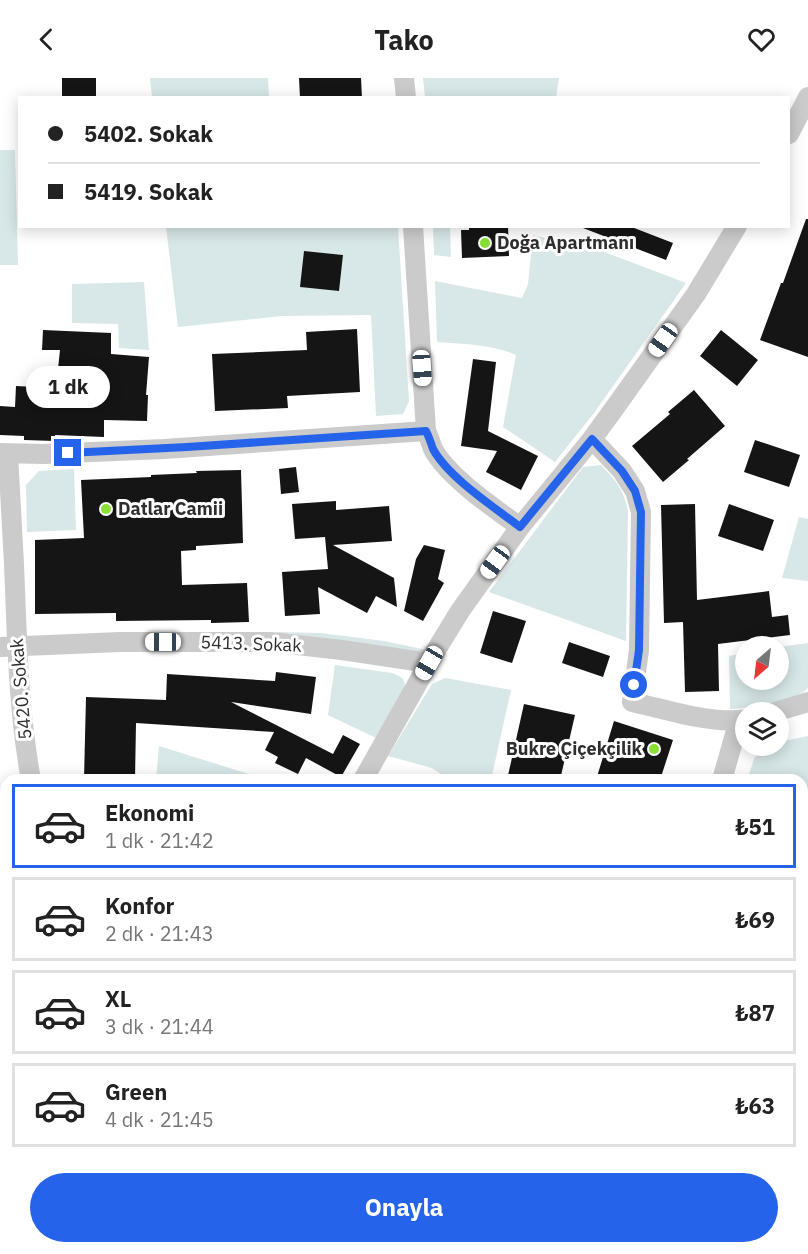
<!DOCTYPE html>
<html lang="tr">
<meta charset="utf-8">
<style>
:root{--surface:#fff;--page:#f2f2f2;--text:#222;--muted:#767676;--line:#e0e0e0;--accent:#2563eb}
body{margin:0;font-family:"IBM Plex Sans",sans-serif;background:var(--page);color:var(--text);height:100vh;display:flex;flex-direction:column;font-size:22px;white-space:nowrap}
*{box-sizing:border-box;margin:0}
p{font-size:20px;color:var(--muted)}
.icon{flex:none;width:33px;height:33px;fill:none;stroke:currentColor;stroke-width:2;stroke-linecap:round;stroke-linejoin:round}
.map{position:relative;flex:1;overflow:hidden}
.details{position:absolute;left:0px;top:696px;width:808px;height:480px;display:flex;flex-direction:column;background:var(--surface);border-radius:18px 18px 0 0;box-shadow:0 3px 15px #0003}
.details>*{flex:none}
.guide{position:absolute;left:18px;top:18px;width:772px;height:132px;border-radius:0px;box-shadow:0 3px 15px #0003;display:grid;align-content:center;height:132px;padding:0 30px;background:var(--surface)}
.needle{width:39px;rotate:208deg}
.buttons{position:absolute;left:735px;top:558px;display:grid;gap:12px}
.buttons a{display:grid;place-items:center;width:54px;height:54px;border-radius:50%;background:var(--surface);box-shadow:0 3px 15px #0003;font-size:30px}
.end{position:absolute;width:27px;height:27px;margin:-14px;border:8px solid #2563eb;background:#fff;box-shadow:0 0 0 3px #fff}
.from{border-radius:50%}
.bubble{position:absolute;height:42px;border-radius:21px;background:var(--surface);box-shadow:0 3px 15px #0003;font-size:20px;font-weight:700;line-height:42px;text-align:center}
.car{position:absolute;width:18px;height:36px;margin:-18px -9px;border-radius:8px;box-shadow:0 0 4px 2px #0007;background:linear-gradient(#fff 24%,#345 0 40%,#fff 0 76%,#345 0 86%,#fff 0)}
.guide b{display:flex;align-items:center;gap:21px;height:57px;font-size:22px}
.guide b+b{border-top:2px solid var(--line)}
.guide i{width:15px;height:15px;background:var(--text)}
ul{padding:10px 0 0;list-style:none}
li{display:flex;align-items:center;gap:18px;height:84px;margin:0 12px 9px;padding:0 18px;border:3px solid var(--line);border-radius:0px}
li div{flex:1}
li b{display:block;font-size:22px}
li em{font-style:normal;font-weight:700}
li.active{border-color:var(--accent)}
li>.icon{width:54px;height:54px;stroke-width:1.5}
.action{display:flex;gap:12px;margin-top:auto;padding:12px 30px}
.action a{flex:1;height:69px;border-radius:36px;background:var(--accent);color:#fff;font-size:24px;font-weight:700;line-height:69px;text-align:center}
header{display:flex;justify-content:space-between;align-items:center;height:78px;padding:0 30px;background:var(--surface);font-size:27px;font-weight:700}
.map>svg:first-child{display:block}
.green{fill:#d8e7e8;fill-rule:evenodd}
.building{fill:#151515}
.lines{fill:none;stroke-linecap:round;stroke-linejoin:round}
.street{stroke:#cbcbcb;stroke-width:20}
.highway{stroke:#959595;stroke-width:33}
.route{stroke:#2563eb;stroke-width:8}
.poi-dot{fill:#88e034;stroke:#fff;stroke-width:2}
.labels{text-anchor:middle;stroke-width:6;stroke-linejoin:round;paint-order:stroke}
.poi-label{font-size:18px;font-weight:bold;fill:#2e2e2e;stroke:#fff;text-anchor:start}
.street-label{font-size:18px;fill:#2e2e2e;stroke:#fff}
</style>
<header><svg class="icon" aria-label="back" viewBox="0 0 24 24"><path d="M15 5l-7 7 7 7"/></svg>Tako<svg class="icon" aria-label="heart" viewBox="0 0 24 24"><path d="M12 20l-8-8c-3-5 5-10 8-4 3-6 11-1 8 4z"/></svg></header>
<div class="map">
<svg width="808" height="1176" viewBox="0 0 808 1176">
<rect width="100%" height="100%" fill="#fff"/>
<!-- green -->
<path class="green" d="M150 0H268L269 19H152Z
M423 0H559L556 20 425 19Z
M0 72H15L18 187H0Z
M166 149H398L409 323 403 336 376 338 371 237 281 238 178 249ZM304 173 343 177 339 213 301 209Z
M433 149H450L451 179 434 177Z
M533 157 602 173 686 205 594 335 555 384 503 349 516 277C491 266 464 266 437 264L435 203 522 220 528 206Z
M144 204 149 272 119 270 118 246 72 245V206Z
M601 387C616 403 624 411 628 434L626 563 489 514 583 389Z
M74 391 76 452 27 454 26 407 39 393Z
M799 439 808 441V503L782 500Z
M276 554 321 555 384 563 427 572 425 578 276 560Z
M808 565V610C793 625 751 630 730 631L729 578 745 575 746 602H778L779 569Z
M335 587 392 595C400 598 407 601 404 610L376 660 328 637Z
M445 600 511 612 491 702H449L432 690 388 678 432 606Z
M808 658V710L803 727 802 702H747L754 681 763 668H778L779 664Z
M159 668 268 702H156Z
M0 717 6 718V784L0 783Z
M0 821 6 822V931L0 932Z
M808 823V911L803 929V840Z
M72 1170H184L182 1176H71Z"/>
<!-- building -->
<path class="building" d="M62 0H96V20H62Z
M299 0H361L362 20H300Z
M806 141H808V279L760 262 781 205H783Z
M469 148H508L509 178 462 180 461 152H469Z
M584 148H629L673 165 666 182 583 150Z
M304 173 343 177 339 213 300 209Z
M357 251 360 314 287 318 288 330 215 333 212 276 307 272 306 254Z
M43 252 111 255V276L149 279 146 317H148L147 343 104 342V359L55 357V363L24 362V358L0 357V328L15 329 16 308 56 310 60 272H42Z
M721 252 758 282 737 308 700 278Z
M473 281 496 284 488 353 538 378 521 412 486 394 497 373 461 368Z
M694 312 725 348 687 381 689 382 663 404 632 368 670 336 668 334Z
M755 362 800 377 789 409 744 394Z
M296 389 299 414 281 416 279 391Z
M241 392 243 465 196 468V472L181 473 182 507 247 505 249 544 211 545V542L116 543V535L35 536V462L84 460 81 402 151 399V397L197 395 196 393Z
M336 423V432L389 428 392 463 333 467 394 500 397 529 376 518 367 535 318 509 320 536 285 538 282 494 328 491 325 459 295 461 292 426Z
M695 426 697 522 769 513 772 539 788 537 790 557 718 566 719 613 685 614 683 544 664 545 661 427Z
M729 426 774 442 763 473 718 458Z
M424 467 445 472 438 501 444 505 423 543 404 533 416 481Z
M493 533 526 543 512 585 480 575Z
M569 564 610 578 603 599 562 585Z
M276 594 316 599 311 636 231 624 333 676 343 657 360 666 341 699 306 680 298 696 275 685 278 679 265 672 274 654 136 645 135 702 84 701 86 619 166 622 167 596 275 603Z
M524 626 575 637 560 702H507Z
M614 643 673 662 660 702H596Z"/>
<g class="lines">
<!-- street -->
<path class="street" d="M404 0 406 20
M789 56 808 19
M413 148 426 353C429 359 431 365 433 371 448 399 494 430 520 449
M592 361 622 393 635 413 641 434 639 572 632 624C665 631 712 647 746 641
M0 375 44 376 164 371 426 353
M8 376C10 413 12 450 14 486 17 558 18 631 31 702
M0 569 120 564H270L342 572 429 585
M775 634 808 624
M363 702 438 569 460 533 520 449 592 361 616 328 696 216 737 148
M722 702 739 642
M0 802 6 803
M802 1122 808 1105
M192 1176 194 1170
M622 1176 634 1170
M650 1176 651 1170
M785 1176 787 1170"/>
<!-- highway -->
<path class="highway" d="M802 799 808 781
M802 989 808 972
M680 1176 682 1170
M743 1176 745 1170"/>
</g>
<g class="lines">
<!-- route -->
<path class="route" d="M68 375 187 369 426 353C429 359 431 365 433 371 448 399 494 429 520 449L592 361 622 393 635 413 641 434 639 572 634 607"/>
</g>
<!-- markers -->
<g class="poi-dot">
<circle cx="485" cy="165" r="6"/>
<circle cx="106" cy="431" r="6"/>
<circle cx="654" cy="671" r="6"/>
</g>
<g class="labels">
<!-- poi labels -->
<g class="poi-label">
<text x="497" y="171">Doğa Apartmanı</text>
<text x="118" y="437">Datlar Camii</text>
<text x="642" y="677" text-anchor="end">Bukre Çiçekçilik</text>
</g>
<!-- street labels -->
<g class="street-label">
<text transform="translate(251 566) rotate(2)" y="6">5413. Sokak</text>
<text transform="translate(21 611) rotate(-95)" y="6">5420. Sokak</text>
</g>
</g>
</svg>
<div class="buttons">
<a><svg class="needle" viewBox="-14 -14 28 28"><path d="M0-13l5 13h-10z" fill="#e53935"/><path d="M0 13l5-13h-10z" fill="#767676"/></svg></a>
<a><svg class="icon" aria-label="layers" viewBox="0 0 24 24"><path d="M12 4l9 5-9 5-9-5zM3 14l9 5 9-5"/></svg></a>
</div>
<i class="end from" style="left:634px;top:607px"></i>
<i class="end" style="left:68px;top:375px"></i>
<div class="bubble" style="left:26px;top:288px;width:84px">1 dk</div>
<i class="car" style="left:663px;top:262px;rotate:215deg"></i>
<i class="car" style="left:422px;top:290px;rotate:176deg"></i>
<i class="car" style="left:495px;top:484px;rotate:216deg"></i>
<i class="car" style="left:163px;top:564px;rotate:270deg"></i>
<i class="car" style="left:429px;top:585px;rotate:210deg"></i>
<div class="guide">
<b><i class="from"></i>5402. Sokak</b>
<b><i></i>5419. Sokak</b>
</div>
<section class="details">
<ul>
<li class="active"><svg class="icon" aria-label="car" viewBox="0 0 24 24"><path d="M5 17H2v-5l4-1 3-4h7l3 4 3 1v5h-3M9 17h6M6 11h13"/><circle cx="7" cy="17" r="2"/><circle cx="17" cy="17" r="2"/></svg><div><b>Ekonomi</b><p>1 dk · 21:42</p></div><em>₺51</em></li>
<li><svg class="icon" aria-label="car" viewBox="0 0 24 24"><path d="M5 17H2v-5l4-1 3-4h7l3 4 3 1v5h-3M9 17h6M6 11h13"/><circle cx="7" cy="17" r="2"/><circle cx="17" cy="17" r="2"/></svg><div><b>Konfor</b><p>2 dk · 21:43</p></div><em>₺69</em></li>
<li><svg class="icon" aria-label="car" viewBox="0 0 24 24"><path d="M5 17H2v-5l4-1 3-4h7l3 4 3 1v5h-3M9 17h6M6 11h13"/><circle cx="7" cy="17" r="2"/><circle cx="17" cy="17" r="2"/></svg><div><b>XL</b><p>3 dk · 21:44</p></div><em>₺87</em></li>
<li><svg class="icon" aria-label="car" viewBox="0 0 24 24"><path d="M5 17H2v-5l4-1 3-4h7l3 4 3 1v5h-3M9 17h6M6 11h13"/><circle cx="7" cy="17" r="2"/><circle cx="17" cy="17" r="2"/></svg><div><b>Green</b><p>4 dk · 21:45</p></div><em>₺63</em></li>
</ul>
<div class="action"><a>Onayla</a></div>
</section>
</div>
